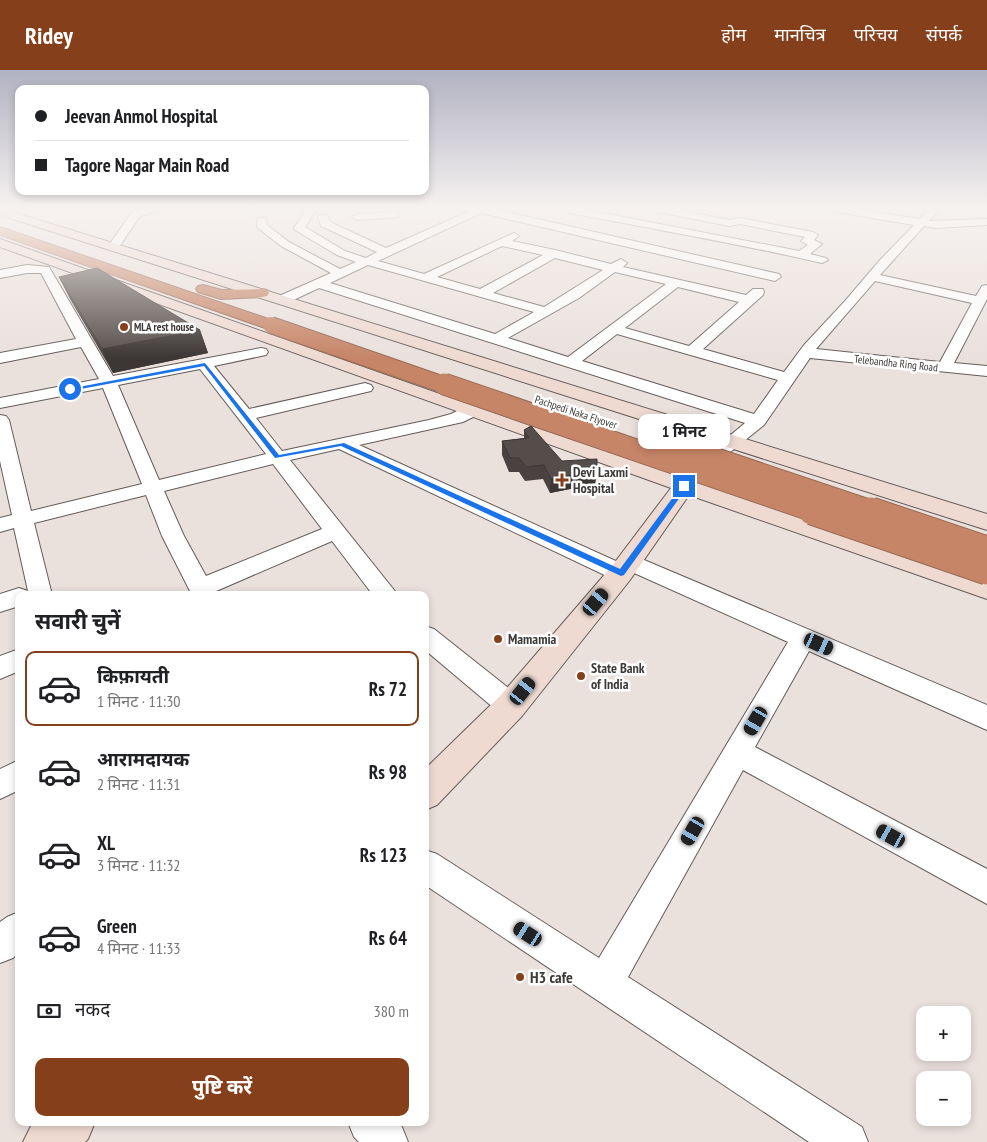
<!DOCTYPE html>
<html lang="hi">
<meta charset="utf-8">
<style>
:root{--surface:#fff;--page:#f6f6f6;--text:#202124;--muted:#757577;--line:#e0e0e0;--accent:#853f1b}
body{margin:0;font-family:"PT Sans Narrow","Noto Sans Devanagari",sans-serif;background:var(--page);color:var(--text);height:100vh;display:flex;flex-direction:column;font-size:19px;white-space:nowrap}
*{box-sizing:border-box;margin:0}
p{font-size:16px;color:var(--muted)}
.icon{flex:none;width:28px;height:28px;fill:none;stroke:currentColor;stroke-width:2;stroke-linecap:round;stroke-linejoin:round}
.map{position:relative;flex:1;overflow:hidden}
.sheet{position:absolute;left:15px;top:521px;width:414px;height:535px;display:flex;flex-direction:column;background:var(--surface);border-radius:10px;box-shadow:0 2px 8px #0003}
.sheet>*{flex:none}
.hud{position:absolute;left:15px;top:15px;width:414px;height:110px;border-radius:10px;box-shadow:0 2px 8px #0003;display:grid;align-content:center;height:110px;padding:0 20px;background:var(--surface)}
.tools{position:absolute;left:916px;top:936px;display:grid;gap:10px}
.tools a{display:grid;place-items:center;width:55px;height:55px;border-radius:10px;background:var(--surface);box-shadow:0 2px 8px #0003;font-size:25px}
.end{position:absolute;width:22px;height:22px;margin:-11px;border:6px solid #1a73e8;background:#fff;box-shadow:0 0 0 2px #fff}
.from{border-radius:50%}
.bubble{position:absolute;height:35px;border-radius:10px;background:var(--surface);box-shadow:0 2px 8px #0003;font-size:16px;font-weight:700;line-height:35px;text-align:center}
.car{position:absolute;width:15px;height:30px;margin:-15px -8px;border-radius:6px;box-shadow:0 0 4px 1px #0007;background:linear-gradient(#222 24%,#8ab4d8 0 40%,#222 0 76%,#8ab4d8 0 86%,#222 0)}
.hud b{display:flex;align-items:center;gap:18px;height:48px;font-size:19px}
.hud b+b{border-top:1px solid var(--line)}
.hud i{width:12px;height:12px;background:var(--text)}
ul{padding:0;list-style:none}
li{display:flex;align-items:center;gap:15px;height:75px;margin:0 10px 8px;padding:0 10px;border:2px solid transparent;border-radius:10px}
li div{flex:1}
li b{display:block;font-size:19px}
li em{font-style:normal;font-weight:700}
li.current{border-color:var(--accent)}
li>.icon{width:45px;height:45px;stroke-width:1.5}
h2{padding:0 20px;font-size:22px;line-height:60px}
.pay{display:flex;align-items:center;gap:12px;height:55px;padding:0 20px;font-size:19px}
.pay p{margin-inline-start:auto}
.primary-button{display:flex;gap:10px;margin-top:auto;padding:10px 20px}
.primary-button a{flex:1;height:58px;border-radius:10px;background:var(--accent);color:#fff;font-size:20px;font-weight:700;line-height:58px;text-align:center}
header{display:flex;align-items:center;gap:30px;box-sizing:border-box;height:70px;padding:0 25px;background:var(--accent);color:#fff}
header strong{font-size:24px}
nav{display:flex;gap:28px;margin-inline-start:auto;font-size:18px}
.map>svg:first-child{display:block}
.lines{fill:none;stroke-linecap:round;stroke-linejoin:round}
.street-casing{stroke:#645c58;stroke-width:2}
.secondary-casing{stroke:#645c58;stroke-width:2}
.highway-casing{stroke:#966b57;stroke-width:2}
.street{fill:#fff;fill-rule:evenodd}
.secondary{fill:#eedad1;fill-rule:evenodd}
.highway{fill:#c68567;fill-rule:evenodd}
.highway-bridge-far2-casing{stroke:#966b57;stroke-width:18;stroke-linecap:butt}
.highway-bridge-far1-casing{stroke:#966b57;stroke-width:23;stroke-linecap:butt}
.highway-bridge-casing{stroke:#966b57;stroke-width:29;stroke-linecap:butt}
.highway-bridge-far2{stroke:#c68567;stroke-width:16}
.highway-bridge-far1{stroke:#c68567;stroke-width:21}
.highway-bridge{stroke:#c68567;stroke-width:27}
.wall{fill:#494240}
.shaded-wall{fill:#3c3634}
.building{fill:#554d4a;stroke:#3c3634}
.route{fill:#1a73e8}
.poi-dot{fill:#853f1b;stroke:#fff;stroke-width:2}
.labels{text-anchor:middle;stroke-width:5;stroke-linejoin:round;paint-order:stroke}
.far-poi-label{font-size:11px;font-weight:bold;fill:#3e3a39;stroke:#fff;text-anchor:start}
.far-street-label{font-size:11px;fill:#3e3a39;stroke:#fff}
.poi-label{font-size:14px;font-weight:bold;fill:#3e3a39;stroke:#fff;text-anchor:start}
.near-poi-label{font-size:16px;font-weight:bold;fill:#3e3a39;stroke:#fff;text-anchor:start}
</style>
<header>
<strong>Ridey</strong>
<nav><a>होम</a><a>मानचित्र</a><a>परिचय</a><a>संपर्क</a></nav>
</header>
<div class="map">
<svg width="987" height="1072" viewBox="0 0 987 1072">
<rect width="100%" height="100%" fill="#eae1dd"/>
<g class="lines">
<!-- street casing -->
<g class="street-casing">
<path id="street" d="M143 138H167L140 146 117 180H109L107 178 132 142Z
M307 138H317L305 157 345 181 366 188 377 182 321 156 318 147 319 145H327L330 152 386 178 470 141 467 138H489L779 204 781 207 775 211 481 143 378 191 424 204 514 163 519 166 512 171 555 180 611 194 621 189 627 193 623 197 746 225 753 219H763L764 222 763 225 703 279 784 302 804 275 845 231 880 190 914 155 831 141 826 138H851L919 149 930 138H941L929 151 987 149V155L935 158 924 156 880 205 976 226 982 216 987 215V229L954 293 987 296V306L810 288 764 355 729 383 723 384 717 383 714 379 745 353 319 218 287 233H277L275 230 277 227 331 203 281 176 258 158 257 156 258 148H266L267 155 289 172 340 199 356 192 337 185 295 160 294 158ZM502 176 543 185 480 219 437 207ZM555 188 603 200 544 237 493 223ZM368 195 534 242 495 264 330 213ZM615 202 666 214 568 287 508 268 579 228ZM875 211 972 233 940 292 816 279ZM678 217 739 232 689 276 625 258ZM617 264 778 310 754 344 582 291Z
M566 138H577L799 181 808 175 801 171 805 167 740 154 729 156 654 141 649 138H670L729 150 740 148 813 162 818 165 814 170 822 174 810 184 826 188 828 190 822 193C740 174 654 159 570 143L567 142Z
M394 142 398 143V147L357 150 352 147 357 144Z
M27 195 49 197 113 306 261 278 266 279 268 282 266 285 214 296 249 339 365 313 371 315 373 318 371 321 256 348 282 381 429 350 451 344 465 337H477L479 341 477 345 463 352 359 375 618 492 621 487 629 484 637 487 987 635V660L809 581 755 677 987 799V834L743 700 628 907 862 1057 868 1072H809L425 815V780L437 784 599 888 788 572 632 502 629 509 621 511 613 509 339 379 290 390 398 525H373L332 471 214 522 216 525H192L162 466 146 425 34 453 52 525H19V536L0 542V524L19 518 28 521 14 458 0 462V448L12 445 0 391V345L6 346 9 350 31 441 142 414 103 318 0 338V328L99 309 81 277 0 293V283L76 269 41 203H27L0 208V200ZM200 299 266 384 159 410 118 315ZM273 394 322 459 206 506 184 466 164 421Z
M425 556 434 559 521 628 525 636 521 644 511 648 501 644 425 580Z
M19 579V601L0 609V586Z
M19 690V720L0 729V699Z
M19 842V882L13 888 0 893V852L7 847Z
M348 1052H398L402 1057 408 1072H359L354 1067Z"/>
</g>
<!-- secondary casing -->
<g class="secondary-casing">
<path id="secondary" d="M0 138 987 444V460L0 145Z
M0 169 525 354 987 509V529L689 425 630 510 522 646 437 735 425 740V699L500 626 612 496 671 418 0 177Z
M33 1052H95L88 1069 85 1072H23Z"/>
</g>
<!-- highway casing -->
<g class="highway-casing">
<path id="highway" d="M0 157 277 252 279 255 277 258H265L0 165Z
M203 215 222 220 262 219 267 220 269 223 267 226 262 227 221 229 198 222 196 219 198 216Z"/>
</g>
<!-- street -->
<use href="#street" class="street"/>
<!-- secondary -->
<use href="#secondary" class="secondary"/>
<!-- highway -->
<use href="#highway" class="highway"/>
<!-- highway-bridge-far2 casing -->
<g class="highway-bridge-far2-casing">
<path id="highway-bridge-far2" d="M271 255 447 316"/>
</g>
<!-- highway-bridge-far1 casing -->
<g class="highway-bridge-far1-casing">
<path id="highway-bridge-far1" d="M444 314 816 442
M660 370 874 442"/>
</g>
<!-- highway-bridge casing -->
<g class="highway-bridge-casing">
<path id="highway-bridge" d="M812 441 987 501
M871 441 987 480"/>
</g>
<!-- highway-bridge-far2 -->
<use href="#highway-bridge-far2" class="highway-bridge-far2"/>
<!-- highway-bridge-far1 -->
<use href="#highway-bridge-far1" class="highway-bridge-far1"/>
<!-- highway-bridge -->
<use href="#highway-bridge" class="highway-bridge"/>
</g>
<!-- wall -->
<path class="wall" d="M59 207 200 260 208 283 113 303 70 229Z
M524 360 562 391 597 400 595 414 550 423 543 409 525 411 519 402H509L502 385V371L524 368Z"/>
<!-- shaded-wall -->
<path class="shaded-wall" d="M200 260 208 283 113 303 102 279Z
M597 400 595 414 550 423 551 409Z"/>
<!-- building -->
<path class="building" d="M97 198 200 260 102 279 59 207Z
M531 356 562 391 597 389V400L551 409 544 395 526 397 519 388H510L502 371 529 368 524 360Z"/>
<!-- sky -->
<linearGradient id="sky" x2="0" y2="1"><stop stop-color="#b1b2c2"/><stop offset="0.48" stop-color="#f6f2f0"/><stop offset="1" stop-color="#f6f2f0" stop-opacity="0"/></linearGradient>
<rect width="987" height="288" fill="url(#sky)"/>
<!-- route -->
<path class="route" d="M205 293 279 385 344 373 620 499 682 415 688 416 624 505 621 506 341 376 275 388 204 296 70 321 68 319Z"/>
<!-- markers -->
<g class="poi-dot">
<circle cx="124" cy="257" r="5"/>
<path d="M559.5 402.5h5v5h5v5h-5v5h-5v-5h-5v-5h5z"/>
<circle cx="498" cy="569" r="5"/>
<circle cx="581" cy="606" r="5"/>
<circle cx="520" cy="907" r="5"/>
</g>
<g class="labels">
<!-- far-poi labels -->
<g class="far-poi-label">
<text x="134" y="261">MLA rest house</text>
</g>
<!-- far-street labels -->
<g class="far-street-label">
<text transform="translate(896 293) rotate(6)" y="4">Telebandha Ring Road</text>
<text transform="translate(576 342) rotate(18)" y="4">Pachpedi Naka Flyover</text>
</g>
<!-- poi labels -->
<g class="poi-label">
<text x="573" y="407">Devi Laxmi<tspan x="573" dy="16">Hospital</tspan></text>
<text x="508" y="574">Mamamia</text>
<text x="591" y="603">State Bank<tspan x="591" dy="16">of India</tspan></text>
</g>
<!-- near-poi labels -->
<g class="near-poi-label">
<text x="530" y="913">H3 cafe</text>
</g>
</g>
</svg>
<div class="tools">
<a>+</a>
<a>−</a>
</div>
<i class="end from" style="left:70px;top:319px"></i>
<i class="end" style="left:684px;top:416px"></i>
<div class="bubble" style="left:638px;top:344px;width:92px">1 मिनट</div>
<i class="car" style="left:596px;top:532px;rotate:40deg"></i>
<i class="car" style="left:819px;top:574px;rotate:114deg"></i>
<i class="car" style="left:523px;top:621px;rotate:39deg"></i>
<i class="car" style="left:756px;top:651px;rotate:210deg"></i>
<i class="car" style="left:693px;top:761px;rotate:210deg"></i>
<i class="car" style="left:891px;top:766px;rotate:299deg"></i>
<i class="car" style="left:528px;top:864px;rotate:303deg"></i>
<div class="hud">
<b><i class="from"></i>Jeevan Anmol Hospital</b>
<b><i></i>Tagore Nagar Main Road</b>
</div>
<section class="sheet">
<h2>सवारी चुनें</h2>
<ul>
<li class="current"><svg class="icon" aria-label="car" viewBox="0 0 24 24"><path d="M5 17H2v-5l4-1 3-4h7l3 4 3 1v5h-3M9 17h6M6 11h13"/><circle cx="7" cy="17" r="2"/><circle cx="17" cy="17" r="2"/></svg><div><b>किफ़ायती</b><p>1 मिनट · 11:30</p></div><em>Rs 72</em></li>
<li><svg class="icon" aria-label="car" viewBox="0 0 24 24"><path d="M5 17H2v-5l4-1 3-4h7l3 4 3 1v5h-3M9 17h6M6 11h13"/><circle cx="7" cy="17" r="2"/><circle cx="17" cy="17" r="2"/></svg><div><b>आरामदायक</b><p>2 मिनट · 11:31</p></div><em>Rs 98</em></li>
<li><svg class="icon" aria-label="car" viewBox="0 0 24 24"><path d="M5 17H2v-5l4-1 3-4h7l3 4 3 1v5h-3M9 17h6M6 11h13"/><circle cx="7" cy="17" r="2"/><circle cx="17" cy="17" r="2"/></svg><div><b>XL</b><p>3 मिनट · 11:32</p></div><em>Rs 123</em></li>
<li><svg class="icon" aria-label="car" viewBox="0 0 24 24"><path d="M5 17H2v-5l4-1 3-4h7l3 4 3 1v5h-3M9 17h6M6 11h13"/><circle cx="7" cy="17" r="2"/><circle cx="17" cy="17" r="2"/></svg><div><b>Green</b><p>4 मिनट · 11:33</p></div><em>Rs 64</em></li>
</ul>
<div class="pay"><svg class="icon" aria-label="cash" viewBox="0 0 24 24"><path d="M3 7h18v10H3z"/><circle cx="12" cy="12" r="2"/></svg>नकद<p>380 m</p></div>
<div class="primary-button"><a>पुष्टि करें</a></div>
</section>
</div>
